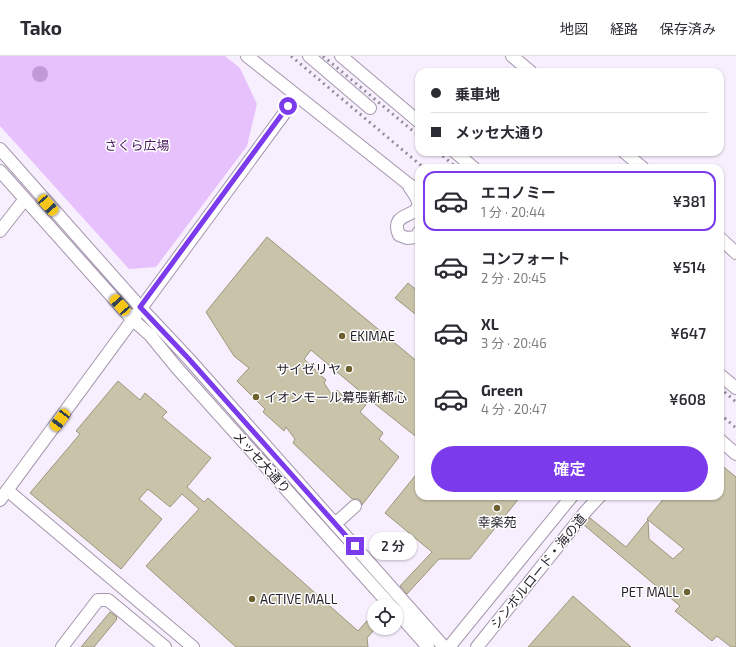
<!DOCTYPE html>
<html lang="ja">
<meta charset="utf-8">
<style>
:root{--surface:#fff;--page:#f2f2f3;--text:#2b2b33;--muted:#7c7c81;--line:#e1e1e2;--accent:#7c3aed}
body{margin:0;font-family:"Exo 2","Noto Sans JP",sans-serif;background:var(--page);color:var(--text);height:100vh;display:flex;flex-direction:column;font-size:15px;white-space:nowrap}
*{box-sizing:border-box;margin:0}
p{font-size:13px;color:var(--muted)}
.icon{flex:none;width:22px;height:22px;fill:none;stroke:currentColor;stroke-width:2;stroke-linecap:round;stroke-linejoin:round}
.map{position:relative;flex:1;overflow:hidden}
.panel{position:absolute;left:415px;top:108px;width:309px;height:336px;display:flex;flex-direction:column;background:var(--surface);border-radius:12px;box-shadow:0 1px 3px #0004}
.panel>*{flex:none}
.hud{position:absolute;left:415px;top:12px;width:309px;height:88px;border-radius:12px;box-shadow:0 1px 3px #0004;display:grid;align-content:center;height:88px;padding:0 16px;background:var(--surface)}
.tools{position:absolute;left:367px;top:543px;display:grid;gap:8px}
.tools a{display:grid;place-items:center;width:36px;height:36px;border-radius:50%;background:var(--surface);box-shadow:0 1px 3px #0004;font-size:20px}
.end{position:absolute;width:18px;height:18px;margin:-9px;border:5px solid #7c3aed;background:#fff;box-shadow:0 0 0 2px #fff}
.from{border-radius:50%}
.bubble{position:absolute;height:28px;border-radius:14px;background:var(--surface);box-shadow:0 1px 3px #0004;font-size:13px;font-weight:600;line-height:28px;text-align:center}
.car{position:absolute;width:12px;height:24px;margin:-12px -6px;border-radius:5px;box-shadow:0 0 3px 1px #0007;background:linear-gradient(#f5c518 24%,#345 0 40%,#f5c518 0 76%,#345 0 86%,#f5c518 0)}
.hud b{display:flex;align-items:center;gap:14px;height:38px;font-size:15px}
.hud b+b{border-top:1px solid var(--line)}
.hud i{width:10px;height:10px;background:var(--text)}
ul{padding:7px 0 0;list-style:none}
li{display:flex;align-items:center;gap:12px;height:60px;margin:0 8px 6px;padding:0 8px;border:2px solid transparent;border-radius:12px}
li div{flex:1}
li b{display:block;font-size:15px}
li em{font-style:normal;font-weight:600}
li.current{border-color:var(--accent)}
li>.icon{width:36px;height:36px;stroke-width:1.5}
.cta{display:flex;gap:8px;margin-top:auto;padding:8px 16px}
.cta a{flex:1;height:46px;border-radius:24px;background:var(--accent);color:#fff;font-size:16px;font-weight:600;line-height:46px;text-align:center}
header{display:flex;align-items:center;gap:24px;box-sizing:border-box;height:56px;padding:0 20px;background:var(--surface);border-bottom:1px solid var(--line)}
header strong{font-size:19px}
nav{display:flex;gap:22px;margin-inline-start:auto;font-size:14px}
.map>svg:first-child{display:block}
.green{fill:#e7c1fb}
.water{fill:#c199d6}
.building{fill:#c9c3a9;stroke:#9b967c;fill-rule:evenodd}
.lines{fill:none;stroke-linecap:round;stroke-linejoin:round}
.minor-casing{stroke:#a495ac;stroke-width:14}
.minor{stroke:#fff;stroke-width:12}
.rail{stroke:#938c99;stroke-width:3;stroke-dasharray:2 4;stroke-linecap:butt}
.route{stroke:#7c3aed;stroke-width:5}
.poi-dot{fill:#6d622f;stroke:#fff;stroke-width:1.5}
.labels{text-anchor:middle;stroke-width:3;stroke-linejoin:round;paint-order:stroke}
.park-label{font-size:13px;fill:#4c1962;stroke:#fff}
.poi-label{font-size:13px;fill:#231e27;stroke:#fff;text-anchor:start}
.street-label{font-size:13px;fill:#231e27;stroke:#fff}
</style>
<header>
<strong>Tako</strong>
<nav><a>地図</a><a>経路</a><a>保存済み</a></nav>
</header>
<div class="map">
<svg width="736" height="591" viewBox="0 0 736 591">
<rect width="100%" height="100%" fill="#f8effe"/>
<!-- green -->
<path class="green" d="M0 0H225L240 12 257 48 247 90 156 211 129 213 0 70Z"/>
<!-- water -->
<path class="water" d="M32 18a8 8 0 1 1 16 0a8 8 0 1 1-16 0Z"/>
<!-- building -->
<path class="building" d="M267 181 419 307V383L370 344 360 356 383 377 379 383 399 401 362 449 361 445 358 443H352L293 387 295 383 286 371 284 375 263 356 265 353 237 325 249 312 234 300 206 256ZM311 294 362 337 352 349 337 334 332 339 324 327 326 324 304 303Z
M408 227 419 236V261L395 242Z
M118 325 140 344 145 337 167 356 162 361 211 402 187 431 204 446 208 442 358 575 374 557V574L367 582 368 591H236L146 510 199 453 182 438 170 451 148 433 139 443 162 463 121 513 30 437 80 378 76 375Z
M720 408 736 421V591H731L717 580 712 585 675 555 680 550 584 469 590 462 626 491 648 464 649 483 673 503 684 493 647 463 666 440H720Z
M419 415V440H521L470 503H439L407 538 400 530 432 496 385 457Z
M573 540 631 591H528Z
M110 556 117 561 116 562 117 563 94 591H81Z"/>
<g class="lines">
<!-- minor casing -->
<g class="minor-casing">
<path id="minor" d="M247 0 407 127 419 135
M309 0 370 52
M341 0 419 66
M512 0 531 16
M0 93 140 251 188 302 444 591
M455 96 474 112
M624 96 643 112
M0 115 132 263 150 279 177 312 391 550
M409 130C411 134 415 138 417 143 425 164 388 153 399 179L407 182 416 181 419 176
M0 175 25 143
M720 182 736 197
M720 319 736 332
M720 384 736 398
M7 434 193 591
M0 444 297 40
M335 468 355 450
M396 555 428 591
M62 591 98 544H108L165 591
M449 591 572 440
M477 591 586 455 600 440"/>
</g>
<!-- minor -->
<use href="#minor" class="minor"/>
<!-- rail -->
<path class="rail" d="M291 0 424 112
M323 0 419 80
M438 96 457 112
M720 332 736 346
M720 358 736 372"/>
</g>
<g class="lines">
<!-- route -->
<path class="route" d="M288 50 140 251 188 302 355 490"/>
</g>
<!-- markers -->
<g class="poi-dot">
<circle cx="342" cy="280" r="4"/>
<circle cx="349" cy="313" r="4"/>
<circle cx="256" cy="341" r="4"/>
<circle cx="497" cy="452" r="4"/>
<circle cx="687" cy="536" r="4"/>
<circle cx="252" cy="543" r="4"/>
</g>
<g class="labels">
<!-- park labels -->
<g class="park-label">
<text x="137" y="94">さくら広場</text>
</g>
<!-- poi labels -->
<g class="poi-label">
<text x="350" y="285">EKIMAE</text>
<text x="341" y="318" text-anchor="end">サイゼリヤ</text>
<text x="264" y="346">イオンモール幕張新都心</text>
<text x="497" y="471" text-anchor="middle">幸楽苑</text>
<text x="679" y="541" text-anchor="end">PET MALL</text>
<text x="260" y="548">ACTIVE MALL</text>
</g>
<!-- street labels -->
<g class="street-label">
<text transform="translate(262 406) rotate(48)" y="5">メッセ大通り</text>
<text transform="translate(538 515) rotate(-51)" y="5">シンボルロード・海の道</text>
</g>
</g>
</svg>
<div class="tools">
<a><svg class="icon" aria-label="locate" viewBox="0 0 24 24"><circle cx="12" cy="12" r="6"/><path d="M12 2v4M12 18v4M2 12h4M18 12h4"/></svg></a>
</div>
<i class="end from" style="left:288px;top:50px"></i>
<i class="end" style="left:355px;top:490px"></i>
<div class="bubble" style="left:369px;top:476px;width:48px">2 分</div>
<i class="car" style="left:48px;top:149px;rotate:138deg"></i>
<i class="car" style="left:120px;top:249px;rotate:318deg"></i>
<i class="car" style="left:60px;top:364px;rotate:217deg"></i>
<div class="hud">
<b><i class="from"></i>乗車地</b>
<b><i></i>メッセ大通り</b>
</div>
<section class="panel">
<ul>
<li class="current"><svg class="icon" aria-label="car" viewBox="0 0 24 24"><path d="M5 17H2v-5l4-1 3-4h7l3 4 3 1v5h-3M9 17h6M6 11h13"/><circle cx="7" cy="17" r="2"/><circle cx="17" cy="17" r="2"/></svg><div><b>エコノミー</b><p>1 分 · 20:44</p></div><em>¥381</em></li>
<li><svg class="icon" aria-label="car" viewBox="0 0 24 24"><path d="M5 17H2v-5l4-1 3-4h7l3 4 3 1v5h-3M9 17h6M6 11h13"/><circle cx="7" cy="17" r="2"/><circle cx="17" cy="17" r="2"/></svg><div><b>コンフォート</b><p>2 分 · 20:45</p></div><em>¥514</em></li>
<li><svg class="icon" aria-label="car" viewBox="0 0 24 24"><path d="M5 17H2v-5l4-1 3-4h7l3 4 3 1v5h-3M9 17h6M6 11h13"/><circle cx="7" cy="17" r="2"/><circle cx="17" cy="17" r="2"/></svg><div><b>XL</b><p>3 分 · 20:46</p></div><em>¥647</em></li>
<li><svg class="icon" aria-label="car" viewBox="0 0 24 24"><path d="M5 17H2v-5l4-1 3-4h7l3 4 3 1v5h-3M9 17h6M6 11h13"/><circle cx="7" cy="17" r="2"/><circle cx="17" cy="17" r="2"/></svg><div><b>Green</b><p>4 分 · 20:47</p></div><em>¥608</em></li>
</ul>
<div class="cta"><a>確定</a></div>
</section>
</div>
